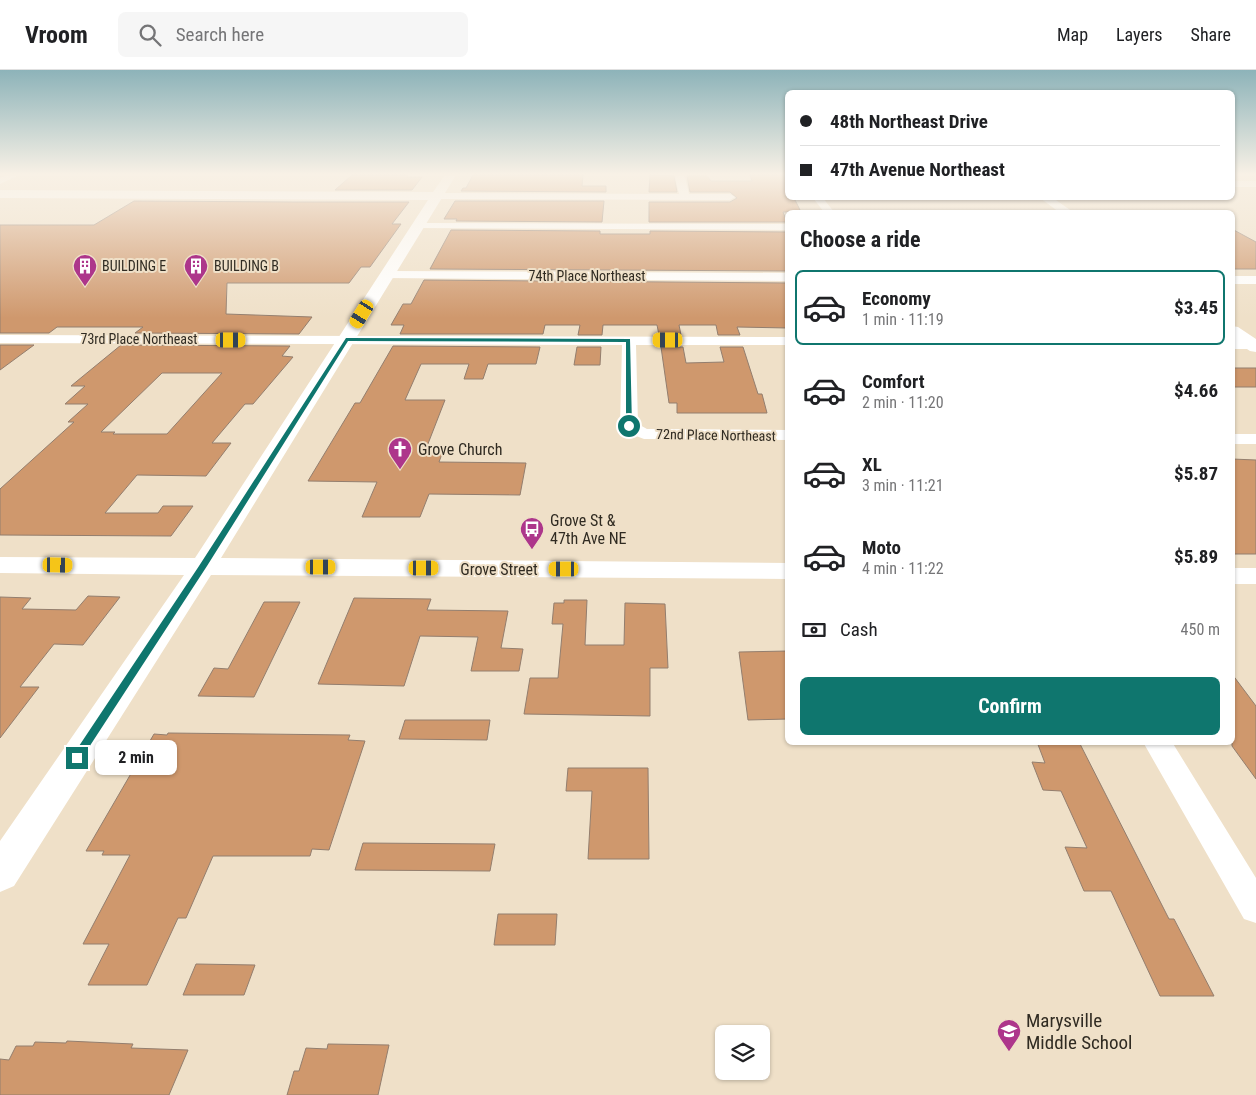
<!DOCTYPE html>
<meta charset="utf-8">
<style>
:root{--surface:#fff;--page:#f6f6f6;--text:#202124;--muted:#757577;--line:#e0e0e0;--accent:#0f766e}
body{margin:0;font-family:"Roboto Condensed",sans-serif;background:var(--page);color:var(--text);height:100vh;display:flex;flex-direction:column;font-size:19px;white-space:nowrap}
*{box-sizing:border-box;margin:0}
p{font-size:16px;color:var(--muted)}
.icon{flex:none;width:28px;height:28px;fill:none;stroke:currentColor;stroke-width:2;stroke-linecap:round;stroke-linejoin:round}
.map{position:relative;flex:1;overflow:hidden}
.panel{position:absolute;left:785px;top:140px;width:450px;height:535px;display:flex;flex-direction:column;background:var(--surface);border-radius:8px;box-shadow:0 1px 4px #0004}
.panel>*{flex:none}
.hud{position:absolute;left:785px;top:20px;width:450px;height:110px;border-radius:8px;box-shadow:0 1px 4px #0004;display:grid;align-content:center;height:110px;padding:0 15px;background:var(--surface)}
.controls{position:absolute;left:715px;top:955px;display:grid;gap:10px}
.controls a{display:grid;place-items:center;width:55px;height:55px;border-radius:8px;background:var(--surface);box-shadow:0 1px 4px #0004;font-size:25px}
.end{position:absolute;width:22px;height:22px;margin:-11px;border:6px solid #0f766e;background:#fff;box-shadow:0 0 0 2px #fff}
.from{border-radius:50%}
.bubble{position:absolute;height:35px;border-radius:8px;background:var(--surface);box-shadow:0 1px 4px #0004;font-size:16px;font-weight:700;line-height:35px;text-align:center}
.car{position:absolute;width:15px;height:30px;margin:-15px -8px;border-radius:6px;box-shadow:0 0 4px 1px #0007;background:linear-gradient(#f5c518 24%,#345 0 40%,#f5c518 0 76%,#345 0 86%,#f5c518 0)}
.hud b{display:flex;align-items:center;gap:18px;height:48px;font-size:19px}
.hud b+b{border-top:1px solid var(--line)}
.hud i{width:12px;height:12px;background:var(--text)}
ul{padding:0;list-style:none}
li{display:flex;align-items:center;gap:15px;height:75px;margin:0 10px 8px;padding:0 5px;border:2px solid transparent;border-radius:8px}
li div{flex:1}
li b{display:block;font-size:19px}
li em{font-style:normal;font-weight:700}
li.active{border-color:var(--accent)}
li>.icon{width:45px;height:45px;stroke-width:1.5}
h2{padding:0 15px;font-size:22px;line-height:60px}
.pay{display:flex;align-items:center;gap:12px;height:55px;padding:0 15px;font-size:19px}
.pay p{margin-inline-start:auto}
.button{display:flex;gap:10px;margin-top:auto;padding:10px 15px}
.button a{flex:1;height:58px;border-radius:8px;background:var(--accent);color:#fff;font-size:20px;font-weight:700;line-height:58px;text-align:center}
header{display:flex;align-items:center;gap:30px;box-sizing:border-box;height:70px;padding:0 25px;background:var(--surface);border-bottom:1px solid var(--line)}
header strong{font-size:24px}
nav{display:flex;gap:28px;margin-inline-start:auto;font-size:18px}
.search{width:350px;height:45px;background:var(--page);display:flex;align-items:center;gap:12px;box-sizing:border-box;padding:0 18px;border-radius:8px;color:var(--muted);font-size:19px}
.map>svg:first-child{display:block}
.building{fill:#cf986d;stroke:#937e6e;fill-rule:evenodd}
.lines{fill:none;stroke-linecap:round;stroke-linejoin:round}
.street{fill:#fff;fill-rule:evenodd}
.secondary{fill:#fff;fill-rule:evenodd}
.route{fill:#0f766e}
.labels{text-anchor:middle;stroke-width:4;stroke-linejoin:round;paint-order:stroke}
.far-poi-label{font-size:14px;fill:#302b22;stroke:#efe0c8;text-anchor:start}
.far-street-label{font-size:14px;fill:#302b22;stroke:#efe0c8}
.poi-label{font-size:16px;fill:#302b22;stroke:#efe0c8;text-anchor:start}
.street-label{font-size:16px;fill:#302b22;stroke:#efe0c8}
.near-poi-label{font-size:19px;fill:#302b22;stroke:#efe0c8;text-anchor:start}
</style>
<header>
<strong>Vroom</strong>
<div class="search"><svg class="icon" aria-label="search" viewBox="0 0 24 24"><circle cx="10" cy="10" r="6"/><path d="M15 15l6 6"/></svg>Search here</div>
<nav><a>Map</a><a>Layers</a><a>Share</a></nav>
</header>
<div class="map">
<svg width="1256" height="1025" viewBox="0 0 1256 1025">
<rect width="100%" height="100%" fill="#efe0c8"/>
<!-- building -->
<path class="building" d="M352 105H408L407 107H422L412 120H335Z
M473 105H583L582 116H606V122L461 121 463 118H466Z
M650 105 674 106 677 122H649Z
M750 105H783L788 113V128H794L801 142H783L787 152H649V132H730L737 128 730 122H690L687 106H707L711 111H752Z
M134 131 294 132H409L392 154H401L370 197H361L349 213H227L226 244 312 247 299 264 135 263 143 257H57L49 263H0V155H94Z
M455 131H604L602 152 456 151 457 149H444Z
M1232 159 1256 172V199H1232Z
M451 160 600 161V164H650V161L788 162V201L430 199Z
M424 210 788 213V258L737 257 740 265H718L716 255H679L681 265H659L657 255H603L602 265H578L580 255H545L543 264H400L404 255H391L403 234H411Z
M0 275H34L0 300Z
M121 275 290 276 282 286 293 287 253 334H245L212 373H231L206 406 137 405 105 443H158L163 436H193L171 466 0 465V419L74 352H68L88 334H65L85 316H71ZM162 303H222L167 364H113L115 362H101Z
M393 276 540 277 536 294H488L483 309H464L469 294H421L405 330H445L424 384H442L439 392 526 393 520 425 429 424 420 447H362L377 412 308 411 355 333H360Z
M577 277H601L600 295H574Z
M661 277H683L686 293 724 292 720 277H743L758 324H762L767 343H677V333H669Z
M1232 298H1256V317H1232Z
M1232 389 1256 390V484H1232Z
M88 526 120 527 83 575 54 574 20 617H39L0 668V527L31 528 22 539 76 540Z
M354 528 431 529 427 540 508 541 501 578 523 579 519 601H471L478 567 420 566 404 616 318 614Z
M564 530H587L585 575H624L625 533 665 534 668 598H650V646L524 644 530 608H558L563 554H552L554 533H564Z
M264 532H300L254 627 198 626 214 598 228 599Z
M788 581V649L748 650 739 582Z
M1232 604 1256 636V709L1232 676Z
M405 650H490L487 670 399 669Z
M168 663 350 665 348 670 365 671 329 780 312 779 310 786H213L186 848H178L147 915H88L109 874H83L130 785H102L104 781H86L154 664 167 665Z
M1037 672H1079L1169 849H1174L1214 926H1160L1111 821H1084L1065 777 1087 778 1061 721 1043 720 1032 692 1045 693Z
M568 698H648L649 789H588L592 721H566Z
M363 773 495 774 490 801 355 800Z
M498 844H557L555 875H494Z
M196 894 255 895 244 925H183Z
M67 971 133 974 131 978 188 980 169 1025H0V989L9 990 16 976H33L35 972 66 973Z
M328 974 389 975 378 1025H287L294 1001H299L306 978 327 979Z"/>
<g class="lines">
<!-- street -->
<path class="street" d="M7 105H19L0 114V108Z
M677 105H683L685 107 689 124H730L735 127 730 130 437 129 432 126 437 123 679 124 675 107Z
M1232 111H1256V117H1232Z
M813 128H823L834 142H824Z
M418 153 788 154V160L414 158 413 156Z
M387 201 788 203V211L383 208 381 205Z
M1232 206H1256V214H1232Z
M0 265 788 267V275H636L638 354 647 359 788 360V370L644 369 623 361 620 357 622 275 0 273Z
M1232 271H1256V279H1232Z
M1232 364H1256V374H1232Z
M1143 672H1172L1256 808V853L1244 849Z"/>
<!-- secondary -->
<path class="secondary" d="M445 105H456L221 488 788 493V509L211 505 14 816 0 822V771L184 505 0 503V487L195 488 428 130 0 128V120L433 122Z
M1040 128H1053L1073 142H1059Z
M1232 256 1238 257 1256 269V282L1250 281 1232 269Z
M1232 498H1256V514H1232Z"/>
</g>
<!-- sky -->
<linearGradient id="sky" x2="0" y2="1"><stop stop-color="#8db3b9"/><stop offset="0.42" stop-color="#f8f1e6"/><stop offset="1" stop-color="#f8f1e6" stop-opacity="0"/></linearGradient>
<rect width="1256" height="248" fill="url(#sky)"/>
<!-- route -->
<path class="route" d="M346 268 630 269 632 356 629 358 626 356V272L348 271 207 496 80 691H73V685L199 496Z"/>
<!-- icons -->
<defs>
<g id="building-pin" transform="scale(1.25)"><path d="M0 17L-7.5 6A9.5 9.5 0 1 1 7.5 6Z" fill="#ad368b" stroke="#efe0c8"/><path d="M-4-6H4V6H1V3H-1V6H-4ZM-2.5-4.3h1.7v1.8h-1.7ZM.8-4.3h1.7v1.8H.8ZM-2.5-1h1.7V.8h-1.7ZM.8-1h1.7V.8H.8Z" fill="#fff"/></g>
<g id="church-pin" transform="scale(1.25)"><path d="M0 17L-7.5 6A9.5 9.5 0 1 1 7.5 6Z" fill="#ad368b" stroke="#efe0c8"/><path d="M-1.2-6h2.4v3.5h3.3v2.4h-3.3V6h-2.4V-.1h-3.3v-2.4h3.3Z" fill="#fff"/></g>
<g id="bus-pin" transform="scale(1.25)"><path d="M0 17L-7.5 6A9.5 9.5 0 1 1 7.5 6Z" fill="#ad368b" stroke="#efe0c8"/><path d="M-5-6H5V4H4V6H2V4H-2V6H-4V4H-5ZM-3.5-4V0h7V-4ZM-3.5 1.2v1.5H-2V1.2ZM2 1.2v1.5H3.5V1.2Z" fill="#fff"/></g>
<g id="school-pin" transform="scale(1.25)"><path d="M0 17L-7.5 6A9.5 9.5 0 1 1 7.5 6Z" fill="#ad368b" stroke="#efe0c8"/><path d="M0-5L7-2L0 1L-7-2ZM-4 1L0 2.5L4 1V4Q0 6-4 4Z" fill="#fff"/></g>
</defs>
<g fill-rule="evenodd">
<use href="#building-pin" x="85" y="196"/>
<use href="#building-pin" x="196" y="196"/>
<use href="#church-pin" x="400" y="379"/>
<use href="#bus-pin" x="532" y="459"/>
<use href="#school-pin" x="1009" y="961"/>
</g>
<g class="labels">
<!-- far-poi labels -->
<g class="far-poi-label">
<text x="102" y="201">BUILDING E</text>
<text x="214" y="201">BUILDING B</text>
</g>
<!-- far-street labels -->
<g class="far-street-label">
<text x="587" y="211">74th Place Northeast</text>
<text x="139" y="274">73rd Place Northeast</text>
<text transform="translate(716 365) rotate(1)" y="5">72nd Place Northeast</text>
</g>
<!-- poi labels -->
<g class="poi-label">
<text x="418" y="385">Grove Church</text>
<text x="550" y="456">Grove St &amp;<tspan x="550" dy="18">47th Ave NE</tspan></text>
</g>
<!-- street labels -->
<g class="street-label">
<text x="499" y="505">Grove Street</text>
</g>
<!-- near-poi labels -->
<g class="near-poi-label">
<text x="1026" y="957">Marysville<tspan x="1026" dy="22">Middle School</tspan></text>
</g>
</g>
</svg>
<div class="controls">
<a><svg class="icon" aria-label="layers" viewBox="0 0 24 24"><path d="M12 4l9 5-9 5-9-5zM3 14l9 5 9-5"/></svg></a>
</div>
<i class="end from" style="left:629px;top:356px"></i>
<i class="end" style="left:77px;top:688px"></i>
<div class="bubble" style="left:95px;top:670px;width:82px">2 min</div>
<i class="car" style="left:362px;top:244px;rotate:212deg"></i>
<i class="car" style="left:231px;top:270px;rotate:90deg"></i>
<i class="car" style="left:668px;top:270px;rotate:270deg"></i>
<i class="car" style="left:58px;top:495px;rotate:91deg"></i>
<i class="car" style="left:321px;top:497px;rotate:90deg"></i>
<i class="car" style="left:424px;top:498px;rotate:90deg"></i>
<i class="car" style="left:564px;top:499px;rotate:270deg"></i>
<div class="hud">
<b><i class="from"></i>48th Northeast Drive</b>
<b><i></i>47th Avenue Northeast</b>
</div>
<section class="panel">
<h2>Choose a ride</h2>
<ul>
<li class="active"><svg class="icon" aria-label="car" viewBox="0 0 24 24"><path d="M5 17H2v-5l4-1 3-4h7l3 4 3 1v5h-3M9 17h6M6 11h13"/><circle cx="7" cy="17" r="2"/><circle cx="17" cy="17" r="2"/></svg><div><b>Economy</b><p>1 min · 11:19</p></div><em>$3.45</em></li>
<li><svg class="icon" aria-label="car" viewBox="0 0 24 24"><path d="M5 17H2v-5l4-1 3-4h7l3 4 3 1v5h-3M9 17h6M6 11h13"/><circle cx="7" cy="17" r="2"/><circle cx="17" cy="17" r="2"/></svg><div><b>Comfort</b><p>2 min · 11:20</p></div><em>$4.66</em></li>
<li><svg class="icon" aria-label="car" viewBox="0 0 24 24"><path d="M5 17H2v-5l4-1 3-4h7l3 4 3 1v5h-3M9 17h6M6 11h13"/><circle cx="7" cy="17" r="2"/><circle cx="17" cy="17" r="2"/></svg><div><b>XL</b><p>3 min · 11:21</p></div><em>$5.87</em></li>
<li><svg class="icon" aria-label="car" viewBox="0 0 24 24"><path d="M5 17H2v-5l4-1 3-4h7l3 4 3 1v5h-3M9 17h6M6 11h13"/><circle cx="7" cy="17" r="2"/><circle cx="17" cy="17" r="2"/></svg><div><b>Moto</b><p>4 min · 11:22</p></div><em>$5.89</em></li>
</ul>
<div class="pay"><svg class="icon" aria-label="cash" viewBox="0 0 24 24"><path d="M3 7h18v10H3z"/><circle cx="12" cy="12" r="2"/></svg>Cash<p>450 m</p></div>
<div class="button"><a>Confirm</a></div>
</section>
</div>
